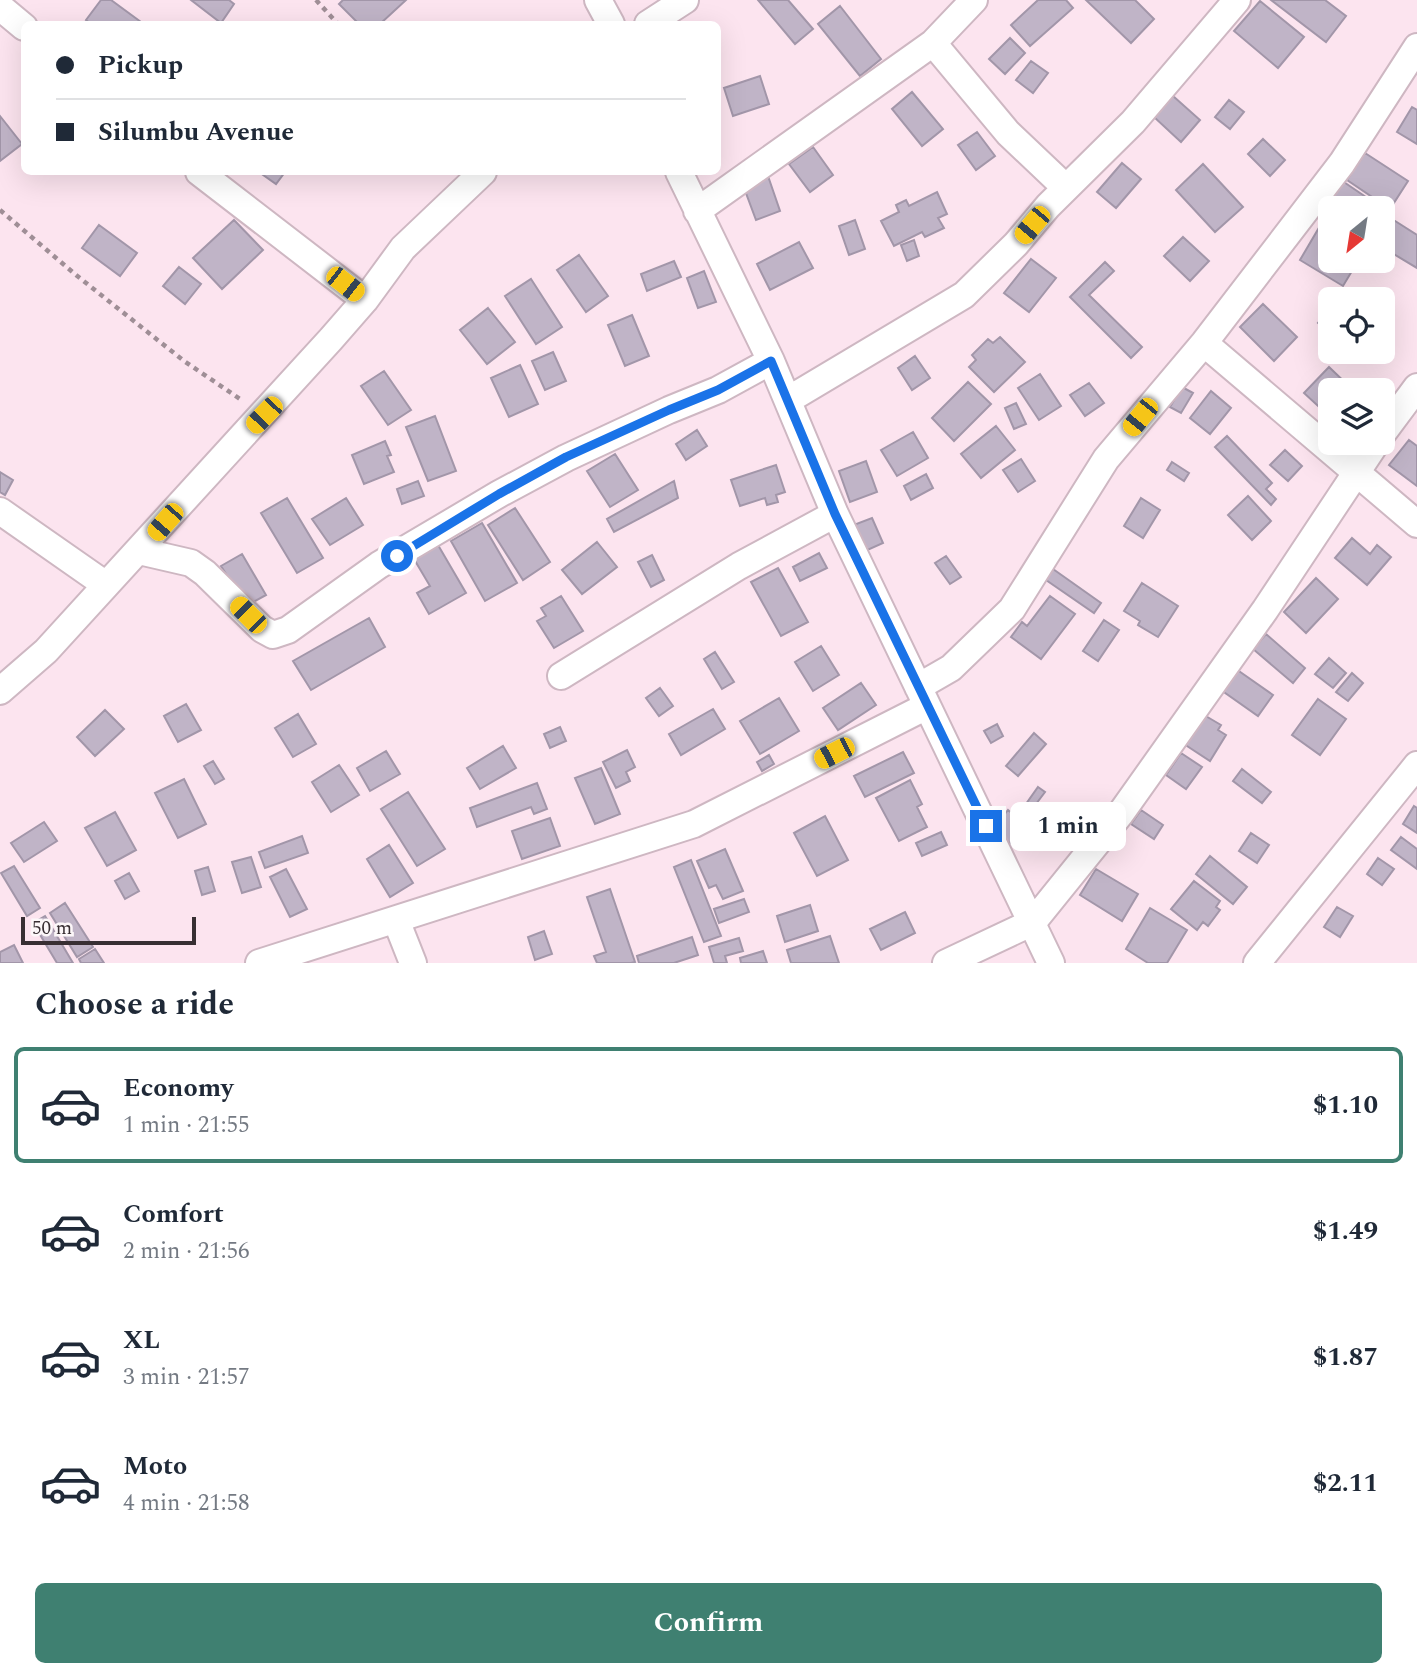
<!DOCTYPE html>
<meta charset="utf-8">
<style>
:root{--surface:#fff;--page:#f2f2f3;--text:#1f2937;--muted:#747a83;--line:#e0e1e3;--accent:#3f8071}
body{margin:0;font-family:Spectral,serif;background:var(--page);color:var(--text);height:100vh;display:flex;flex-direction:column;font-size:26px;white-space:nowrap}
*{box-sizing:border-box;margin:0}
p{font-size:23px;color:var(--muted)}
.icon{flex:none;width:38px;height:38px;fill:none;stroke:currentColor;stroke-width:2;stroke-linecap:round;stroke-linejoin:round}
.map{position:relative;height:963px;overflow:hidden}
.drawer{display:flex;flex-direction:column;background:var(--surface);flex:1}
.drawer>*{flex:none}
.banner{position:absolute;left:21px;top:21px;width:700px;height:154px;border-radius:10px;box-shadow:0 7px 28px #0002;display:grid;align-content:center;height:154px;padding:0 35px;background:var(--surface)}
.needle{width:46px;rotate:210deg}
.controls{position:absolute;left:1318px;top:196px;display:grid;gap:14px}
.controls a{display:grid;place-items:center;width:77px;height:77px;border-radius:10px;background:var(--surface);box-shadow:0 7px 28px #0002;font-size:35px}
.scale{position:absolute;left:21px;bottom:18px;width:175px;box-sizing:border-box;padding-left:7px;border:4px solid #382f33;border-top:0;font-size:19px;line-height:24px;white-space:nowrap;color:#382f33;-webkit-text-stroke:5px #fcf7f9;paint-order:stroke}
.end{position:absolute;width:32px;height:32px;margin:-16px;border:9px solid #1a73e8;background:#fff;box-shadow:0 0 0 4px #fff}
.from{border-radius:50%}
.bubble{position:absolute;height:49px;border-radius:10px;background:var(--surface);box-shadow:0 7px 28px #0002;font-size:23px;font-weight:700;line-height:49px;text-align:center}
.car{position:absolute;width:21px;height:42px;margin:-21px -10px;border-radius:9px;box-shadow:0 0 5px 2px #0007;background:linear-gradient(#f5c518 24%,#345 0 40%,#f5c518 0 76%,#345 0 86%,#f5c518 0)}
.banner b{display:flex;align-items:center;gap:24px;height:66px;font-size:26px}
.banner b+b{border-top:2px solid var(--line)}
.banner i{width:18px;height:18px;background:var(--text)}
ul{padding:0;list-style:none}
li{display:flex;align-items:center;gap:21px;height:116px;margin:0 14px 10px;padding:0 21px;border:4px solid transparent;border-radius:10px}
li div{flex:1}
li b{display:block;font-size:26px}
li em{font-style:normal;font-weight:700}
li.current{border-color:var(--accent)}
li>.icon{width:63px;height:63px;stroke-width:1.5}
h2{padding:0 35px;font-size:32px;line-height:84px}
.primary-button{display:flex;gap:14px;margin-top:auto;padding:14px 35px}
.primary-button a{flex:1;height:80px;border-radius:10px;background:var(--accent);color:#fff;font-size:28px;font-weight:700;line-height:80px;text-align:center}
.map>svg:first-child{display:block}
.building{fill:#c0b4c7;stroke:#a296a9;stroke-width:2}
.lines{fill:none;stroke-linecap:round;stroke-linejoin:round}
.street-casing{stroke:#ceb7c2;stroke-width:30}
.path{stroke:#9f8e96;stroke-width:4.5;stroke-dasharray:5 5;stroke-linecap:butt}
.street{stroke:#fff;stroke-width:26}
.route{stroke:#1a73e8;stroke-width:9}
</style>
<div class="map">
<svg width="1417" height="963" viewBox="0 0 1417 963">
<rect width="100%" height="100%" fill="#fce4ef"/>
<!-- building -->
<path class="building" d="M101 0H111L141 22 140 24H91L86 20Z
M191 0H229L234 4 221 23Z
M343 0H406L380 24H359L339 4Z
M758 0H788L813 29 795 44Z
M1038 0H1066L1073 8 1030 46 1011 25Z
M1086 0H1135L1154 19 1131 43Z
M1271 0H1325L1346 16 1326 42Z
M1260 1 1304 37 1278 68 1234 31Z
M840 6 881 59 860 76 818 24Z
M1010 38 1025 53 1005 74 989 59Z
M1031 61 1048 73 1033 93 1016 80Z
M760 76 769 104 733 116 724 88Z
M912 92 943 129 922 146 892 109Z
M1173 96 1200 120 1181 142 1154 117Z
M1229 100 1244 112 1230 129 1215 117Z
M1412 107 1417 110V144L1397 132Z
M0 116 22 144 0 161Z
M977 132 995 156 976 170 958 145Z
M1263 139 1285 160 1270 176 1248 154Z
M813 147 833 175 810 192 789 164Z
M1365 153 1408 181 1390 209 1347 180Z
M1122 163 1141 179 1116 208 1097 192Z
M1203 164 1243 207 1215 232 1176 190Z
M259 172H285L276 184Z
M768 176 780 211 756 220 743 185Z
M1335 176 1382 208H1330V210L1318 202Z
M937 192 947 214 938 218 944 228 925 237 922 232 894 246 881 221 899 212 896 205 906 200 909 206Z
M1392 219 1417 235V268L1382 247V234Z
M234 220 263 250 222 289 193 258Z
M855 220 865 249 849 255 839 226Z
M99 225 137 253 120 276 82 248Z
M1320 226 1330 232 1326 242 1330 245V261H1358L1343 286 1300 260Z
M1183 237 1209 261 1190 281 1164 256Z
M914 240 919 256 907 261 901 245Z
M799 242 813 268 770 290 757 264Z
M579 255 608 296 586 312 557 270Z
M1031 259 1056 278 1029 312 1004 293Z
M674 261 681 277 647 291 641 274Z
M1105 262 1114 271 1089 295 1142 347 1131 358 1070 297Z
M179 267 201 284 185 304 163 286Z
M704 271 716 302 698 308 687 278Z
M531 279 562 327 536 344 505 296Z
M1263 304 1297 337 1274 361 1240 327Z
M488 308 515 342 487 364 460 330Z
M1330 309V333L1318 323Z
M632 315 649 356 625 366 608 325Z
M1000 337 1025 362 994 392 969 367 976 360 972 355 988 339 993 343Z
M553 352 566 381 545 390 532 361Z
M915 356 930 378 912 390 898 368Z
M520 365 538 404 509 417 491 378Z
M1329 367 1353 390H1330V417L1304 393Z
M384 371 411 410 388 425 361 386Z
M1040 374 1061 406 1039 420 1018 388Z
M968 382 991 404 954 441 932 418Z
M1089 383 1104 403 1085 416 1070 395Z
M1182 387 1193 393 1181 413 1170 407Z
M1211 391 1231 408 1210 434 1190 418Z
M1016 403 1026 424 1014 429 1005 408Z
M435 416 456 471 428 481 406 427Z
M996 426 1015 450 981 478 961 454Z
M697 430 707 446 686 460 676 444Z
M913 432 928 458 897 476 881 450Z
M1227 436 1272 483 1266 489 1276 499 1271 505 1215 447Z
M1409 440 1417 446V486L1389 465Z
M385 441 391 455 387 456 394 472 364 484 352 455Z
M1285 450 1302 466 1288 481 1270 465Z
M615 454 638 490 610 507 587 471Z
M1021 459 1035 481 1018 492 1003 470Z
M866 461 877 492 850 502 839 471Z
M1172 462 1189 473 1184 481 1167 470Z
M776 465 785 492 776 495 778 502 767 505 765 498 740 506 731 480Z
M0 472 13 480 5 495 0 492Z
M926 474 933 488 911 500 904 486Z
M418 481 424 496 402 504 397 489Z
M674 481 678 498 614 532 607 519Z
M1248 496 1271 521 1252 540 1228 515Z
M287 498 323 558 297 573 261 513Z
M346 498 363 525 330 545 312 519Z
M1141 498 1160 510 1143 538 1124 526Z
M515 508 550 562 523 580 488 525Z
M872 518 883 543 863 552 851 526Z
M482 523 517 583 485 601 451 541Z
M1352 538 1370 554 1377 545 1391 557 1367 585 1335 558Z
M597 542 617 567 582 594 562 570Z
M438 545 466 593 429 614 417 593 430 586 414 559Z
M819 553 827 568 800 581 793 567Z
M242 554 266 595 246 606 221 566Z
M652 555 664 580 651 587 638 562Z
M946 556 961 577 950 584 935 563Z
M778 568 808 622 781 636 751 582Z
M1053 569 1101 603 1094 613 1046 580Z
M1316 578 1338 599 1306 633 1284 612Z
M1142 583 1178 606 1158 637 1138 625 1140 621 1124 611Z
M561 596 583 631 554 648 537 621 546 616 541 608Z
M1050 596 1075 614 1041 659 1011 637 1022 622 1027 626Z
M369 618 385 647 311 690 293 661Z
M1104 620 1119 630 1098 661 1083 651Z
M1266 634 1305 668 1293 683 1253 649Z
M821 646 839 675 813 691 795 662Z
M715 652 734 682 722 689 704 659Z
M1329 658 1346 673 1333 688 1315 674Z
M1236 669 1273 695 1258 716 1221 690Z
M1352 673 1363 683 1348 701 1336 692Z
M861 683 876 705 838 730 823 708Z
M660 688 673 706 659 716 646 698Z
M779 698 799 731 760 754 740 721Z
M1318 699 1346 719 1320 755 1292 735Z
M186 704 201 730 178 742 164 716Z
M713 709 725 729 681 755 669 734Z
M105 710 124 729 95 756 77 737Z
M298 714 316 744 293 757 275 728Z
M1204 715 1221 725 1218 730 1226 735 1210 761 1184 744Z
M997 724 1003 736 991 743 984 731Z
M560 727 566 741 550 748 544 734Z
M1034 733 1046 744 1018 776 1006 766Z
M503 746 516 768 480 789 467 768Z
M627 750 635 767 626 772 630 781 616 788 603 762Z
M386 751 400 774 370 791 357 768Z
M903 752 914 773 865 797 854 776Z
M1181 753 1202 767 1186 789 1166 775Z
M769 755 774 764 762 771 757 762Z
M213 761 224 779 215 784 204 766Z
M339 765 359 795 331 812 312 782Z
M601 768 620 814 595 824 575 778Z
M1242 769 1271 792 1262 803 1233 781Z
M184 779 206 824 178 838 155 793Z
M910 780 922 804 917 807 927 827 899 841 876 798Z
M537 783 547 809 534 814 531 807 477 827 470 808Z
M1038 787 1045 792 1033 808 1026 804Z
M408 792 445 849 417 866 381 809Z
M1414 806 1417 808V833L1403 824Z
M1008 810 1027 826 1012 845 993 829Z
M1141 810 1163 825 1154 839 1131 824Z
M115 812 136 850 107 866 85 828Z
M825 816 848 860 817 876 794 833Z
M550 818 560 846 522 859 512 831Z
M44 822 57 841 24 862 11 843Z
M941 832 947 845 922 856 916 843Z
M1251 833 1269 845 1257 863 1239 851Z
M302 836 308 853 265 868 259 852Z
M1401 837 1417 849V869L1391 850Z
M389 845 413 883 390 897 367 859Z
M725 849 743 891 723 899 716 885 709 888 697 861Z
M1210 856 1247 887 1233 904 1196 874Z
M251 857 261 887 242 893 232 862Z
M1378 858 1394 869 1382 885 1367 874Z
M691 860 721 936 704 942 674 867Z
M14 866 40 908 27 916 1 873Z
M208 867 215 891 202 895 195 871Z
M286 869 307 909 290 917 270 877Z
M1096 869 1138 894 1122 921 1080 895Z
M129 873 139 891 125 899 115 881Z
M1194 881 1220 901 1216 907 1220 910 1208 926 1203 922 1197 930 1171 909Z
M610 889 635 962 631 963H597L594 956 606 952 587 897Z
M744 899 749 912 719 923 714 909Z
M65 903 93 947 77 957 50 913Z
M810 905 818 931 785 942 777 916Z
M1337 907 1353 916 1340 937 1324 927Z
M1150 908 1187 930 1167 963H1148L1126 949Z
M905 912 915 933 881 950 870 929Z
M45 916 73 963H57L33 923Z
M544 931 552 954 535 960 528 937Z
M830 936 839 963H791L787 950Z
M692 937 698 955 674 963H639L637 956Z
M739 938 743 951 725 956 727 963H714L709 947Z
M14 945 23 963H0V952Z
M95 949 104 963H81L79 959Z
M763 951 767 963H741L740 958Z"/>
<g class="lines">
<!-- street casing -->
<g class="street-casing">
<path id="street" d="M598 0 611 24
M974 0 933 43 1008 133 1066 188
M0 7 24 27
M648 24 685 0
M199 172 365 300
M679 172 771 361 835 514 1051 963
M697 211 933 43
M1204 343 1417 524
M788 400 964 295 1016 244 1048 206 1133 122 1237 0
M1382 434 1417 387
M0 511 106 585
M139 551 191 563 205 573 262 629 273 635 288 630 379 565 499 494 566 458 669 410 718 390 771 361
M561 676 739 566 835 514
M918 687 951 668 1012 609 1106 459 1204 343 1342 163 1417 47
M0 691 46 651 331 339 365 300 403 248 483 172
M396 920 413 963
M259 963 694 824 927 706
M946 963 1033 922 1121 813 1265 610 1376 443
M1257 963 1417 765"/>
</g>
<!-- path -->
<path class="path" d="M316 0 338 24
M0 210 76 275 184 361 243 401"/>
<!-- street -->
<use href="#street" class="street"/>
</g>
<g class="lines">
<!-- route -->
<path class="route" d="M397 556 499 494 566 457 669 410 718 390 771 361 835 514 986 826"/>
</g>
</svg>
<div class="controls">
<a><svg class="needle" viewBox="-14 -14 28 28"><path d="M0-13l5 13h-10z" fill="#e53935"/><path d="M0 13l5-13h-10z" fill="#747a83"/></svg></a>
<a><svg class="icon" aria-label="locate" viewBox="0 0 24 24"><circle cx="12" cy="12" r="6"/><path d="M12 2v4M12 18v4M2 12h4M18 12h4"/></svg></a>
<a><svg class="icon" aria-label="layers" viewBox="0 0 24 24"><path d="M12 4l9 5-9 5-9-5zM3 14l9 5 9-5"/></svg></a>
</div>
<div class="scale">50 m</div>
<i class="end from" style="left:397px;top:556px"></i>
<i class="end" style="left:986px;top:826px"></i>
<div class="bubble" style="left:1010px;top:802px;width:116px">1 min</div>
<i class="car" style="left:1032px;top:225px;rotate:220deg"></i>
<i class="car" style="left:345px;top:284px;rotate:128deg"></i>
<i class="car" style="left:264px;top:415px;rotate:224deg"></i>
<i class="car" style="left:1140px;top:417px;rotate:219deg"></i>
<i class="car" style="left:165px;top:522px;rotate:221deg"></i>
<i class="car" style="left:248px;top:615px;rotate:315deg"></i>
<i class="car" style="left:834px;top:753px;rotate:243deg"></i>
<div class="banner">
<b><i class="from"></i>Pickup</b>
<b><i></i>Silumbu Avenue</b>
</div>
</div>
<section class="drawer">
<h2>Choose a ride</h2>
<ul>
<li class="current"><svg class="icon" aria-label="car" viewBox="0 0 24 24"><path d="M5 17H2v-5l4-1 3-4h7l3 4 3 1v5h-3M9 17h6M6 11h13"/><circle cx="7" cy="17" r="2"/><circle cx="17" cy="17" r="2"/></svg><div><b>Economy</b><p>1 min · 21:55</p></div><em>$1.10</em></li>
<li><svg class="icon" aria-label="car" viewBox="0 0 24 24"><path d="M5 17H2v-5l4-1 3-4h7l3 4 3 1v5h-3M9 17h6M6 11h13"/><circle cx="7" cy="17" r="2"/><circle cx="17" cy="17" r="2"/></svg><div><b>Comfort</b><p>2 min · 21:56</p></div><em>$1.49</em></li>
<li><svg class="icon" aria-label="car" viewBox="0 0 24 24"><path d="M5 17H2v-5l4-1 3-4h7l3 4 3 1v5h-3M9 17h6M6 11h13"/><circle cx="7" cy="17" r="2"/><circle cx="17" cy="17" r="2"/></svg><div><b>XL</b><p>3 min · 21:57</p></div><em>$1.87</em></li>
<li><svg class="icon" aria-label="car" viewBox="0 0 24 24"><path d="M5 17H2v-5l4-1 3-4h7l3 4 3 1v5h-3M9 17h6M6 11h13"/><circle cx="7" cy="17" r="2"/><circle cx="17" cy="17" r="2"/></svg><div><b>Moto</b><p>4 min · 21:58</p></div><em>$2.11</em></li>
</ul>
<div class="primary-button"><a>Confirm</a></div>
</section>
